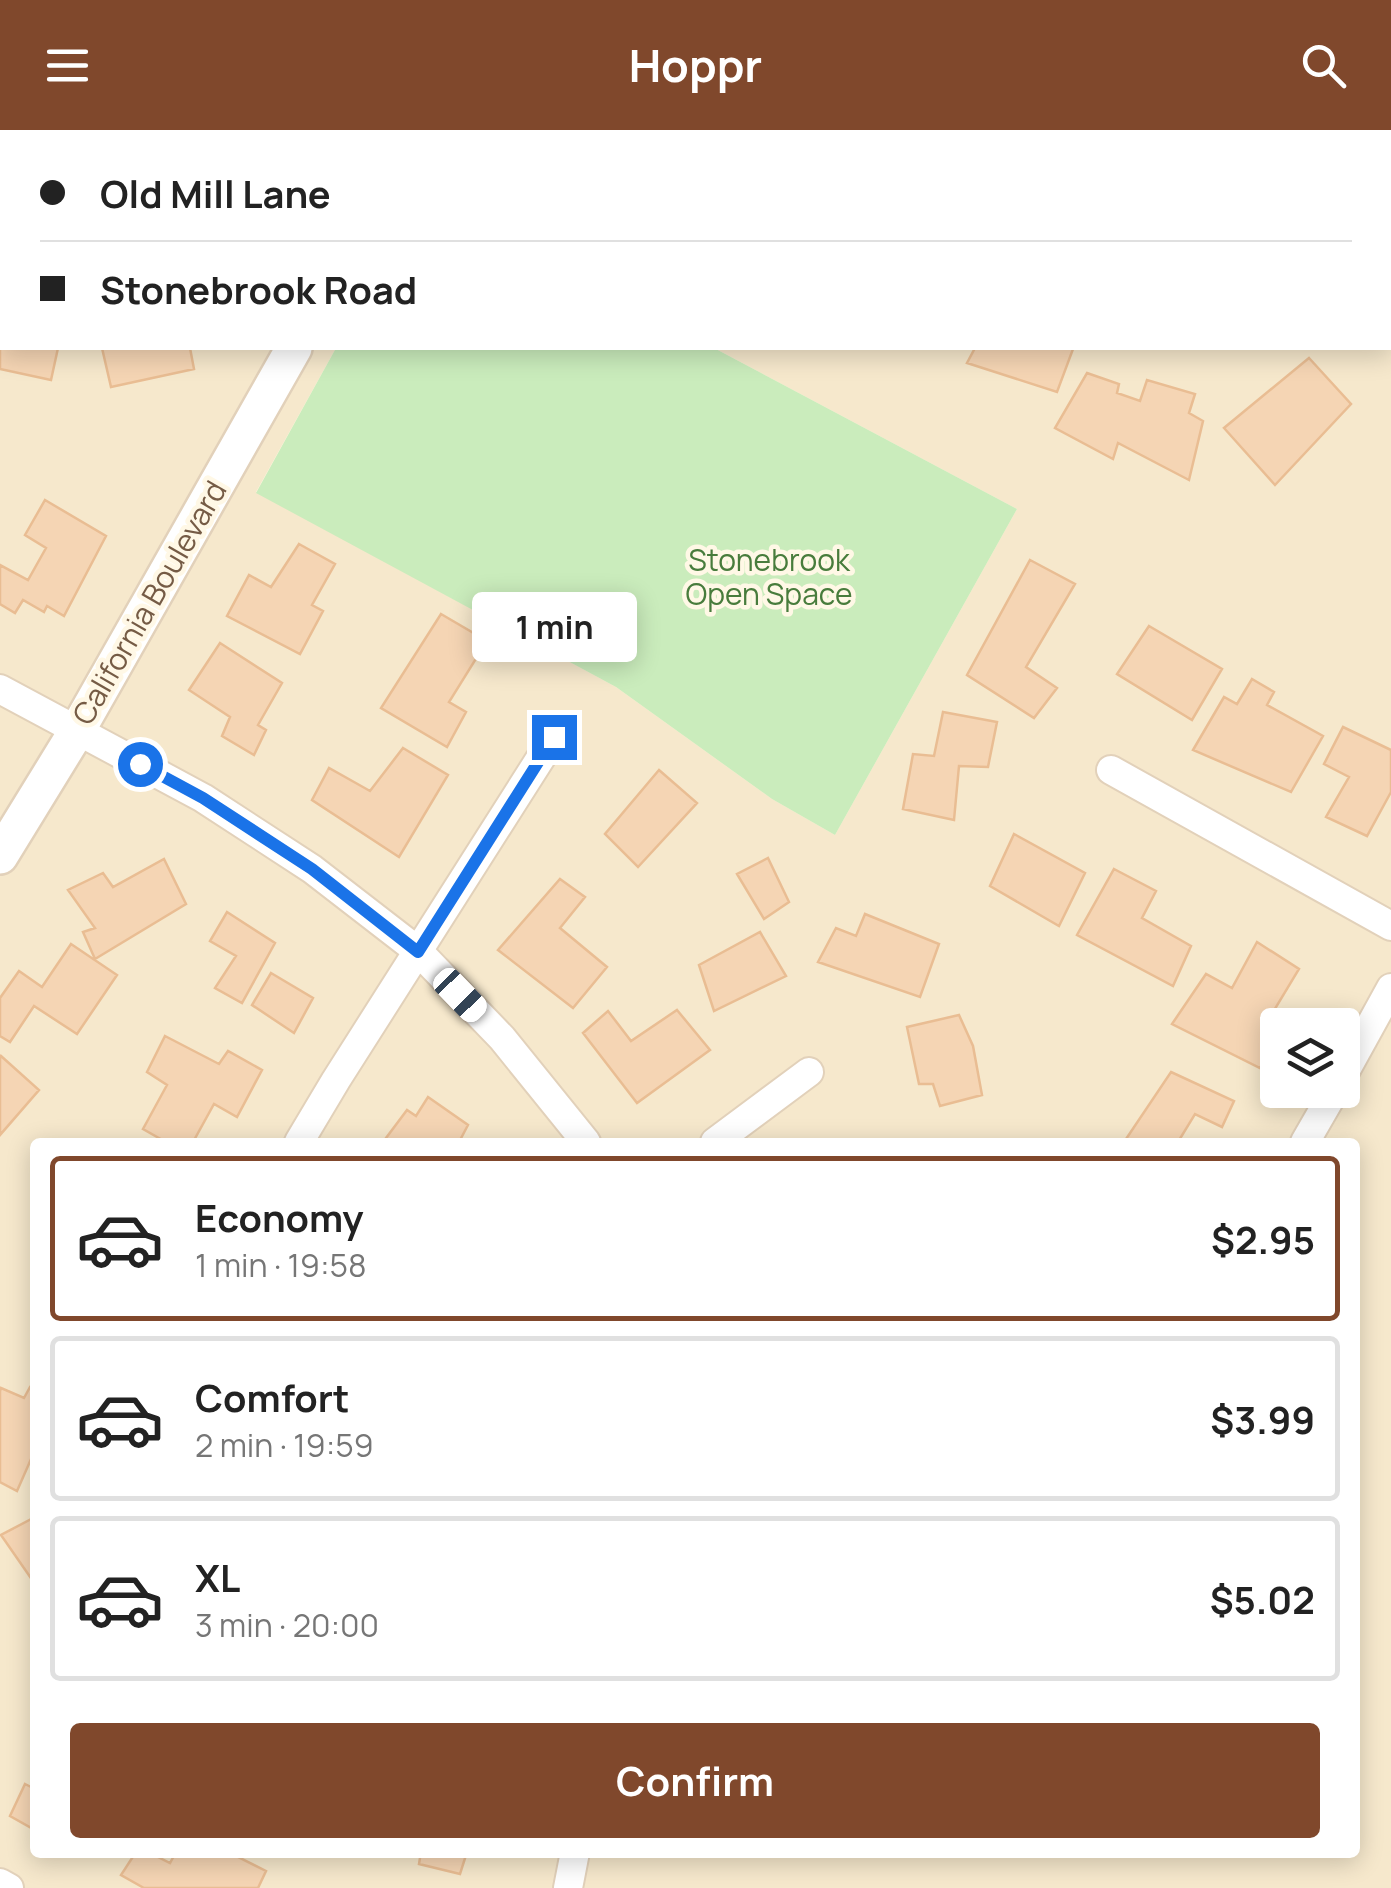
<!DOCTYPE html>
<meta charset="utf-8">
<style>
:root{--surface:#fff;--page:#f6f6f6;--text:#222;--muted:#767676;--line:#e0e0e0;--accent:#80482c}
body{margin:0;font-family:Manrope,sans-serif;background:var(--page);color:var(--text);height:100vh;display:flex;flex-direction:column;font-size:38px;white-space:nowrap}
*{box-sizing:border-box;margin:0}
p{font-size:32px;color:var(--muted)}
.icon{flex:none;width:55px;height:55px;fill:none;stroke:currentColor;stroke-width:2;stroke-linecap:round;stroke-linejoin:round}
.map{position:relative;flex:1;overflow:hidden}
.details{position:absolute;left:30px;top:1008px;width:1330px;height:720px;display:flex;flex-direction:column;background:var(--surface);border-radius:10px;box-shadow:0 5px 25px #0003}
.details>*{flex:none}
.top-card{position:absolute;left:0px;top:0px;width:1392px;height:220px;box-shadow:0 5px 25px #0003;display:grid;align-content:center;height:220px;padding:0 40px;background:var(--surface)}
.fabs{position:absolute;left:1260px;top:878px;display:grid;gap:20px}
.fabs a{display:grid;place-items:center;width:100px;height:100px;border-radius:10px;background:var(--surface);box-shadow:0 5px 25px #0003;font-size:50px}
.end{position:absolute;width:45px;height:45px;margin:-22px;border:12px solid #1a73e8;background:#fff;box-shadow:0 0 0 5px #fff}
.from{border-radius:50%}
.bubble{position:absolute;height:70px;border-radius:10px;background:var(--surface);box-shadow:0 5px 25px #0003;font-size:32px;font-weight:700;line-height:70px;text-align:center}
.car{position:absolute;width:30px;height:60px;margin:-30px -15px;border-radius:12px;box-shadow:0 0 8px 2px #0007;background:linear-gradient(#fff 24%,#345 0 40%,#fff 0 76%,#345 0 86%,#fff 0)}
.top-card b{display:flex;align-items:center;gap:35px;height:95px;font-size:38px}
.top-card b+b{border-top:2px solid var(--line)}
.top-card i{width:25px;height:25px;background:var(--text)}
ul{padding:18px 0 0;list-style:none}
li{display:flex;align-items:center;gap:30px;height:165px;margin:0 20px 15px;padding:0 20px;border:5px solid var(--line);border-radius:10px}
li div{flex:1}
li b{display:block;font-size:38px}
li em{font-style:normal;font-weight:700}
li.selected{border-color:var(--accent)}
li>.icon{width:90px;height:90px;stroke-width:1.5}
.primary-button{display:flex;gap:20px;margin-top:auto;padding:20px 40px}
.primary-button a{flex:1;height:115px;border-radius:10px;background:var(--accent);color:#fff;font-size:40px;font-weight:700;line-height:115px;text-align:center}
header{display:flex;justify-content:space-between;align-items:center;height:130px;padding:0 40px;background:var(--accent);color:#fff;font-size:45px;font-weight:700}
.map>svg:first-child{display:block}
.residential{fill:#f6e8cc;fill-rule:evenodd}
.green{fill:#caecbc}
.building{fill:#f5d5b4;stroke:#e9bd93;stroke-width:2.5}
.lines{fill:none;stroke-linecap:round;stroke-linejoin:round}
.minor-casing{stroke:#e2d1ba;stroke-width:32}
.tertiary-casing{stroke:#e2d1ba;stroke-width:40}
.minor{stroke:#fff;stroke-width:28}
.tertiary{stroke:#fff;stroke-width:35}
.route{stroke:#1a73e8;stroke-width:12}
.labels{text-anchor:middle;stroke-width:9;stroke-linejoin:round;paint-order:stroke}
.park-label{font-size:30px;fill:#487c3c;stroke:#fff8e6}
.street-label{font-size:30px;fill:#755b45;stroke:#fff8e6}
</style>
<header><svg class="icon" aria-label="menu" viewBox="0 0 24 24"><path d="M4 6h16M4 12h16M4 18h16"/></svg>Hoppr<svg class="icon" aria-label="search" viewBox="0 0 24 24"><circle cx="10" cy="10" r="6"/><path d="M15 15l6 6"/></svg></header>
<div class="map">
<svg width="1391" height="1758" viewBox="0 0 1391 1758">
<rect width="100%" height="100%" fill="#fef5de"/>
<!-- residential -->
<path class="residential" d="M0 0H1391V1758H0ZM2 2H1390V218H714L1017 379 835 705 772 669 616 557 256 362 336 218H2ZM1278 895H1342V960H1278ZM35 1012H1355V1722H35Z"/>
<!-- green -->
<path class="green" d="M336 218H714L1017 379 835 705 772 669 616 557 256 363Z"/>
<!-- building -->
<path class="building" d="M506 0H614L613 2H504Z
M1086 0H1201L1200 2H1085Z
M0 180 2 181V218H58L51 250 0 239Z
M102 218H190L194 239 111 257Z
M975 218H1070L1073 219 1057 262 967 233Z
M1309 228 1351 274 1275 355 1224 298Z
M1087 243 1119 254 1117 263 1140 271 1147 250 1195 264 1189 283 1203 291 1189 350 1118 313 1113 329 1055 298Z
M45 370 106 406 64 486 47 476 44 482 23 470 15 483 0 474V435L28 450 46 418 25 405Z
M299 414 335 434 312 475 323 481 300 524 227 486 249 445 271 457Z
M1030 430 1075 454 1026 537 1057 558 1034 588 967 545Z
M441 484 487 511 449 572 466 582 447 617 381 578Z
M1149 496 1222 539 1192 590 1117 544Z
M220 513 282 553 258 595 266 600 254 625 222 606 230 587 189 560Z
M1252 549 1274 562 1267 575 1323 606 1291 662 1193 620 1224 567 1237 574Z
M943 582 997 592 988 637 959 636 954 690 903 679 913 624 934 626Z
M1343 597 1391 620V662L1367 706 1326 687 1349 647 1324 634Z
M403 618 448 645 399 727 312 670 329 638 370 661Z
M659 640 697 673 638 737 605 704Z
M1014 704 1085 743 1059 796 990 756Z
M768 728 789 772 764 789 737 744Z
M164 729 186 774 95 829 83 802 95 798 68 760 103 743 113 757Z
M1114 739 1156 761 1142 788 1191 816 1173 856 1077 805Z
M560 749 585 767 560 798 607 837 573 878 498 820Z
M227 782 275 813 242 873 215 858 236 826 210 811Z
M865 784 939 814 920 867 818 832 836 798 856 806Z
M760 802 786 846 714 881 699 835Z
M1257 812 1299 839 1273 882 1286 890 1283 895H1278V906L1260 938 1172 894 1206 844 1232 858Z
M71 814 117 845 77 904 34 876 10 912 0 906V868L19 841 42 857Z
M271 843 313 868 294 903 252 875Z
M677 880 710 920 637 973 583 903 608 881 631 911Z
M959 885 973 916 982 965 940 976 933 954H919L907 897Z
M165 906 219 934 228 921 262 940 237 987 214 974 193 1012H166L143 999 167 955 147 942Z
M1 926 39 960 0 1005V928Z
M1171 942 1234 971 1222 997 1195 984 1178 1012H1124Z
M428 967 468 995 459 1012H383L407 980 416 986Z
M30 1257 35 1259V1320L17 1361 0 1352V1261L1 1258 24 1268Z
M35 1387V1454L1 1405Z
M25 1654 35 1659V1700L10 1686Z
M136 1722H148L170 1733 176 1722H228L266 1741 258 1758H144L121 1745Z
M421 1722H467L460 1744 419 1734Z"/>
<g class="lines">
<!-- minor casing -->
<g class="minor-casing">
<path id="minor" d="M811 0 817 2
M0 29 2 30
M0 559 203 668 312 739 418 821 502 908 586 1012
M1111 640 1391 796
M1342 947 1391 858
M299 1012 336 950 554 607
M715 1012 809 942
M1305 1012 1335 960
M0 1753 9 1758
M568 1758 575 1722"/>
</g>
<!-- tertiary casing -->
<g class="tertiary-casing">
<path id="tertiary" d="M416 2 417 0
M0 726 78 599 294 218"/>
</g>
<!-- minor -->
<use href="#minor" class="minor"/>
<!-- tertiary -->
<use href="#tertiary" class="tertiary"/>
</g>
<g class="lines">
<!-- route -->
<path class="route" d="M140 634 203 668 312 739 418 822 554 607"/>
</g>
<g class="labels">
<!-- park labels -->
<g class="park-label">
<text x="769" y="441">Stonebrook<tspan x="769" dy="34">Open Space</tspan></text>
</g>
<!-- street labels -->
<g class="street-label">
<text transform="translate(150 473) rotate(-60)" y="10">California Boulevard</text>
</g>
</g>
</svg>
<div class="fabs">
<a><svg class="icon" aria-label="layers" viewBox="0 0 24 24"><path d="M12 4l9 5-9 5-9-5zM3 14l9 5 9-5"/></svg></a>
</div>
<i class="end from" style="left:140px;top:634px"></i>
<i class="end" style="left:554px;top:607px"></i>
<div class="bubble" style="left:472px;top:462px;width:165px">1 min</div>
<i class="car" style="left:460px;top:865px;rotate:136deg"></i>
<div class="top-card">
<b><i class="from"></i>Old Mill Lane</b>
<b><i></i>Stonebrook Road</b>
</div>
<section class="details">
<ul>
<li class="selected"><svg class="icon" aria-label="car" viewBox="0 0 24 24"><path d="M5 17H2v-5l4-1 3-4h7l3 4 3 1v5h-3M9 17h6M6 11h13"/><circle cx="7" cy="17" r="2"/><circle cx="17" cy="17" r="2"/></svg><div><b>Economy</b><p>1 min · 19:58</p></div><em>$2.95</em></li>
<li><svg class="icon" aria-label="car" viewBox="0 0 24 24"><path d="M5 17H2v-5l4-1 3-4h7l3 4 3 1v5h-3M9 17h6M6 11h13"/><circle cx="7" cy="17" r="2"/><circle cx="17" cy="17" r="2"/></svg><div><b>Comfort</b><p>2 min · 19:59</p></div><em>$3.99</em></li>
<li><svg class="icon" aria-label="car" viewBox="0 0 24 24"><path d="M5 17H2v-5l4-1 3-4h7l3 4 3 1v5h-3M9 17h6M6 11h13"/><circle cx="7" cy="17" r="2"/><circle cx="17" cy="17" r="2"/></svg><div><b>XL</b><p>3 min · 20:00</p></div><em>$5.02</em></li>
</ul>
<div class="primary-button"><a>Confirm</a></div>
</section>
</div>
